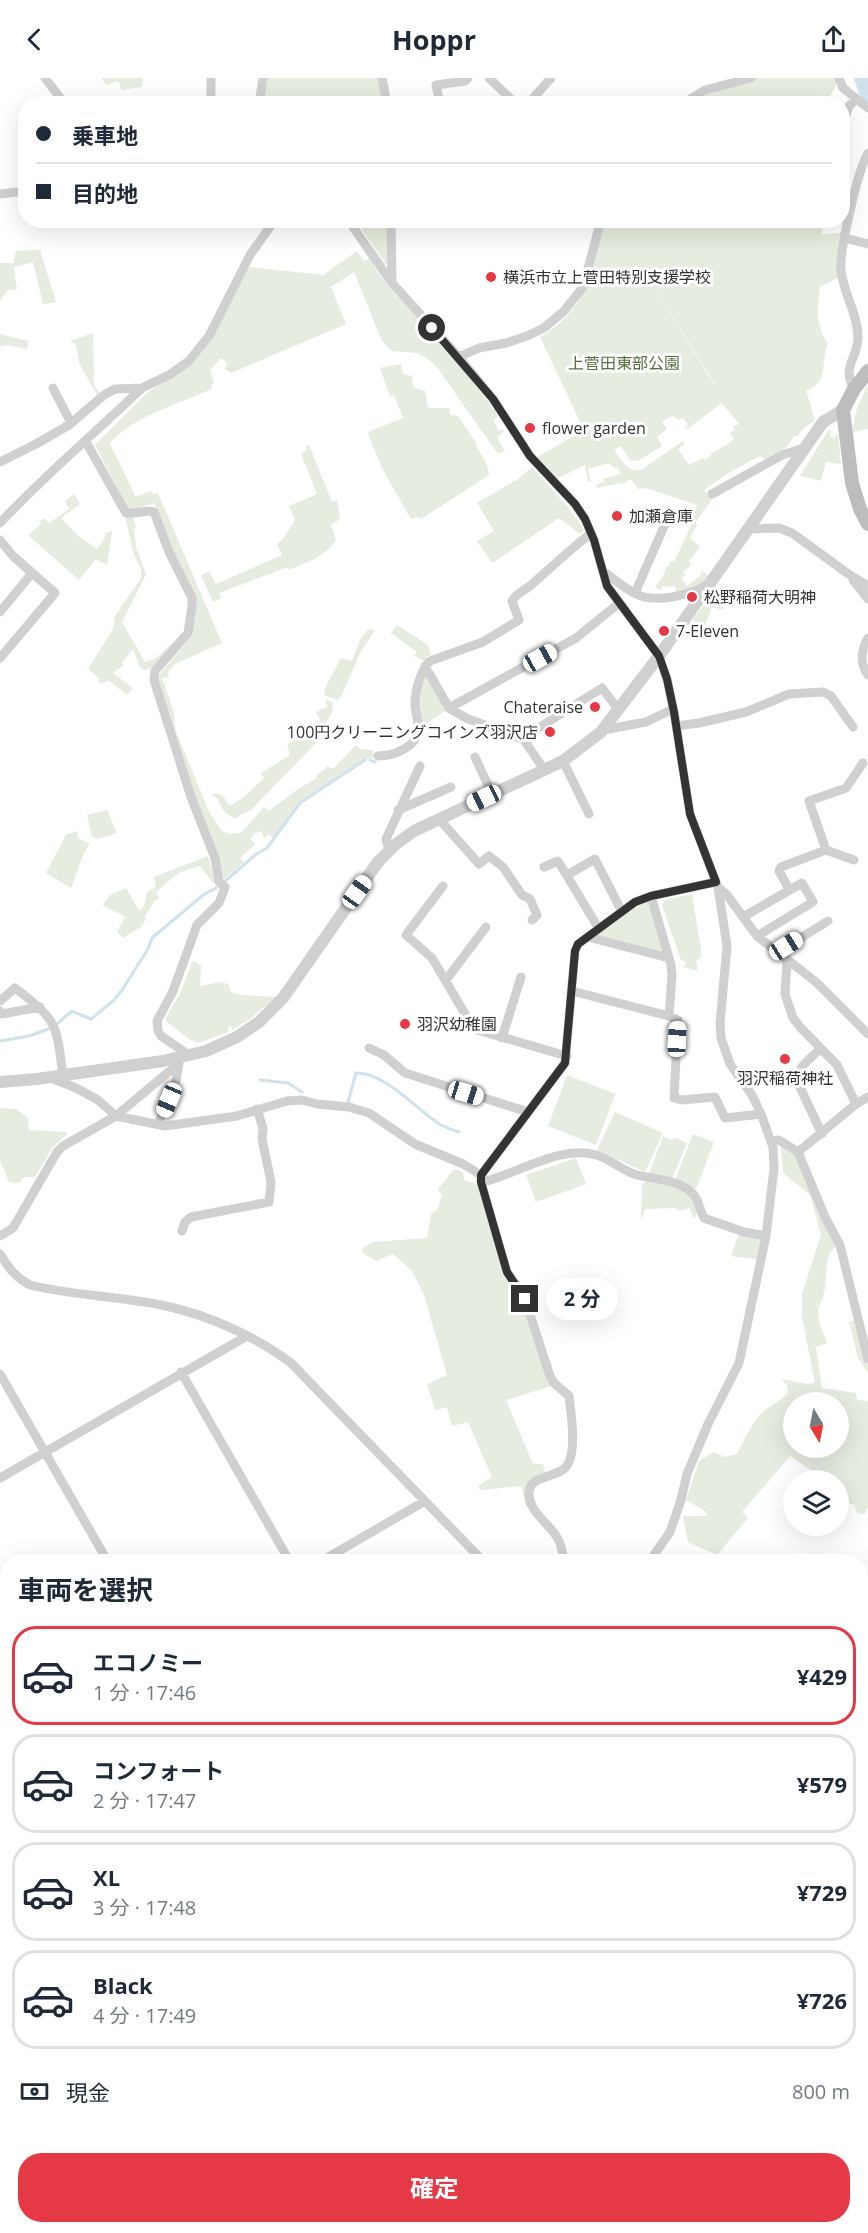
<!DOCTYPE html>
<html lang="ja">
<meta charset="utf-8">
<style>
:root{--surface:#fff;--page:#f2f2f3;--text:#1f2937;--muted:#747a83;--line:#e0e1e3;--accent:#e63946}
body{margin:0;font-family:"Open Sans","Noto Sans JP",sans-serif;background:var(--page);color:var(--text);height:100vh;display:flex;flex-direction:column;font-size:22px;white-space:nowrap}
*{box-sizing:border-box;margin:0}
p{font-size:20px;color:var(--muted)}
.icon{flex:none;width:33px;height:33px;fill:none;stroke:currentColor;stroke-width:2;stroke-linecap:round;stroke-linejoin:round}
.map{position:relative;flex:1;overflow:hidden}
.panel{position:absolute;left:0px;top:1476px;width:868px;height:680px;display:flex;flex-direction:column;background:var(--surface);border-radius:24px 24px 0 0;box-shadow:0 6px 24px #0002}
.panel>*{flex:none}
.guide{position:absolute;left:18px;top:18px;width:832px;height:132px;border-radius:24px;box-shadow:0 6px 24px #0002;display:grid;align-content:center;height:132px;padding:0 18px;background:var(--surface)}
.needle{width:39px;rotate:170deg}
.controls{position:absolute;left:783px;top:1314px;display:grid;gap:12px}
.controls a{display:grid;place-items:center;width:66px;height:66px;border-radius:50%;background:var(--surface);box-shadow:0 6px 24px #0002;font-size:30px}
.end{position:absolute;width:27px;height:27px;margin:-14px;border:8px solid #333;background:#fff;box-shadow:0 0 0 3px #fff}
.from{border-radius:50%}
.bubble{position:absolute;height:42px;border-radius:21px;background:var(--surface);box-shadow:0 6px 24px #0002;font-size:20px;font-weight:700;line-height:42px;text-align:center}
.car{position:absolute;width:18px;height:36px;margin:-18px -9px;border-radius:8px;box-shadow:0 0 4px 2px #0007;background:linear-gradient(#fff 24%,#345 0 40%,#fff 0 76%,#345 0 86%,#fff 0)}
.guide b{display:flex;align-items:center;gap:21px;height:57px;font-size:22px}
.guide b+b{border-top:2px solid var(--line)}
.guide i{width:15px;height:15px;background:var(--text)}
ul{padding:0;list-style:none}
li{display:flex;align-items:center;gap:18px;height:99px;margin:0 12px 9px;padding:0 6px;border:3px solid var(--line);border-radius:24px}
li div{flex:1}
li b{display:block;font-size:22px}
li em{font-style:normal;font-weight:700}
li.selected{border-color:var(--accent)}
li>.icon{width:54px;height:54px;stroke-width:1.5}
h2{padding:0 18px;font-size:27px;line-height:72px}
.pay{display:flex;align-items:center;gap:15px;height:66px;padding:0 18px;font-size:22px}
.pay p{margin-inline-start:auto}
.cta{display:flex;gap:12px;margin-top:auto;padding:12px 18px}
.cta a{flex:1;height:69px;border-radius:24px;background:var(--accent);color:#fff;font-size:24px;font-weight:700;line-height:69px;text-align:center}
header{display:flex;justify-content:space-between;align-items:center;height:78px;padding:0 18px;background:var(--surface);font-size:27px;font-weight:700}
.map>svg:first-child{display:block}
.green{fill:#e6ecdf;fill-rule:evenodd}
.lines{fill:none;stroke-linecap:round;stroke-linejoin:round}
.stream{stroke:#cfe2ee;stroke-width:3}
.river{stroke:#cfe2ee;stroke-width:18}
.pedestrian{stroke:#d0d0d0;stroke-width:7}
.minor{stroke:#d0d0d0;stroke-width:9}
.tertiary{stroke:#d0d0d0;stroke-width:12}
.secondary{stroke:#bdbdbd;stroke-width:14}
.route{stroke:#333;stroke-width:8}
.poi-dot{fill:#e63946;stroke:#fff;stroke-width:2}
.labels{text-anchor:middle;stroke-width:6;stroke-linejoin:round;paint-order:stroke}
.poi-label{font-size:16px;fill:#333;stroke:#fff;text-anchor:start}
.park-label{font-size:16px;fill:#56703f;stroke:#fff}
</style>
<header><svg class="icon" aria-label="back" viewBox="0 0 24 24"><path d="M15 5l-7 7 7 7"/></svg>Hoppr<svg class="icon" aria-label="share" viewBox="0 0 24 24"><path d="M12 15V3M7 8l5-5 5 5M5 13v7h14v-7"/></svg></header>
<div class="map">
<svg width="868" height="2155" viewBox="0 0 868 2155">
<rect width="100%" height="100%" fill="#fff"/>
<!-- green -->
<path class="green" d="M101 0H143L142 9 122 12 118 3 106 7Z
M266 0H378L383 26H263Z
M740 0H838L835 10 825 25 684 26Z
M821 142 822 157 844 154 840 199 820 209C817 230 815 248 828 266 820 281 830 306 806 312L815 342 803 351 798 358H794L786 370 764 381 760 378 730 394 704 412 712 421 696 444 697 447 690 460 700 469 689 483 691 487 683 494 685 497 681 500 687 508 701 497V493L709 498 703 506 676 514 675 508 666 509 664 507 660 512 655 509 662 500 667 488H669L671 483 674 484 676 480 691 447 697 427 646 410 638 411 631 401 623 406 621 405 597 410 596 407 604 403 603 401 621 396 618 389 614 390 609 385 588 391 591 403 588 404 585 387 556 401 536 380 584 352 540 259C590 229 590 194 604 143ZM627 166 715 306H714ZM722 325 739 346 733 349 735 352 730 355 734 361 728 366 710 376 711 378 705 382 703 380 689 387 678 371 685 366 683 363 645 389V390C628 397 623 384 614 372L621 368 630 382 638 383 662 368 657 359 667 351 662 344 672 338 679 342 683 340 688 347 686 349 687 351Z
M356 143H387V188Z
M40 172 56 224 43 226 33 184 14 189 17 212H8L0 223V185H13L16 173Z
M357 173 364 183 370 180C383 208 405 224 425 247 448 272 469 299 490 326L498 339 493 342 499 353 503 351 504 353 497 360 505 373 498 376 436 288 425 279 417 275 392 273 382 263 354 194 331 209 346 246 231 295 225 291 227 285 221 280 210 292 214 305 211 307 212 311C185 323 125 342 110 366L136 419 151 413 153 416 158 415 222 565 175 586 168 594 169 598 162 600 174 635 175 651 209 734 222 753 230 756 241 755 264 729 269 733 298 711 317 700 316 698 328 688 333 691 356 667 360 671 373 672 374 679 363 682 300 724 273 760 269 756 264 760 262 753 254 756 251 761 255 767 240 780 244 784 223 802 217 773 194 719 169 641 159 602 160 596 192 558 196 520 164 454 154 425 131 432 128 431 95 367 148 314 194 284 210 264 249 189 323 197Z
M93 255 94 307 99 315 97 317 79 285 76 267 70 263Z
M0 256 29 263 27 271 7 267 0 268Z
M401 286 403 296 412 298 413 309 425 313 428 330H449L451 337 458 338 477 366 476 368C482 377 488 386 489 397L421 441 418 439 411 441 383 392 368 356 370 353 403 340 394 317 390 318 380 290Z
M868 307V351L852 354 857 330Z
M831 352 830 359 834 361 838 355 841 386 826 384 821 403 800 398 828 353Z
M309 367 332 424 337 422 340 441 331 447 336 462C326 479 306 484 289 492L288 489 219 515 221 520 213 524 201 497 209 493 216 506 282 477 277 466 283 461 295 442 289 428 317 416 301 376 307 372 306 368Z
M532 389 567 428 584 452 580 456 559 440 492 485 477 463 494 453 477 425 518 401Z
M74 416 80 426 61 440 78 458 97 471 105 460V456L112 453 107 487 96 481 79 502 28 457 41 446 40 443 44 440 49 445 69 431 65 423Z
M125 438 133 439 136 449 134 451 136 469 146 496 122 544 145 584 155 581 184 554 156 588 144 592 140 589 133 571 122 585 124 587 113 595 133 610 127 617 108 602 102 606 98 603 100 601 88 591 113 551 115 538 141 500V491L133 474Z
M713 515 724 528 723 532 712 529 702 555 700 554V549L695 546 693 541Z
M397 547 428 567 431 577 427 578 424 583 414 578 417 574 391 555Z
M368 551 375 552 360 575 342 617 337 622 324 617 326 608 341 580 352 583 360 562Z
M425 594 448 631 421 649 418 625Z
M325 621 332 624 333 633 314 667 250 733 241 736 237 740C225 739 222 730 217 720L212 718 214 715 223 718 229 727C241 725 254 709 264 700L261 695 290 677 287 666 297 662 296 659 304 657V654L314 649 312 646 320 642 316 634 327 629Z
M107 732 117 755 97 761 92 758 87 737Z
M77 753 78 760 90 766 84 775 71 810 46 795 66 757Z
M208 778 215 804 213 805 200 788C180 792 170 800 156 815L159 821 155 822 145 838 146 841 141 849 123 860 117 854 125 839 103 827 110 817 126 810 139 833 144 828 147 814 156 809 154 799Z
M692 816 701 871V879L696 883 698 893 684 889 686 884 681 882 662 827 665 822Z
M649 821 664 877 596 857 637 827Z
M193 882 201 888 200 908 219 904 228 906 231 914 239 917 278 919 268 929 265 928 250 941 232 952 231 947 228 949 229 954 198 965 189 961 166 943V939L181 914Z
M567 997 615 1016 596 1067 548 1048Z
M0 1030 16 1031 28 1040 29 1052 66 1054 67 1056 53 1069 35 1099H24L19 1105 9 1104 0 1082Z
M615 1034 663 1055 645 1094 597 1072Z
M693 1056 714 1064 696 1111 675 1102Z
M663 1058 671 1062 675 1060 687 1065 672 1101 649 1096Z
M780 1064 795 1073 838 1167C822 1176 828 1200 824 1215 823 1222 818 1227 818 1233 818 1244 823 1255 827 1265L816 1269 822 1310 856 1315 857 1322 868 1323V1429L864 1436 858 1435 853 1426 839 1428 838 1402H823V1400L790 1378 742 1434 748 1440 717 1477 688 1464 683 1438H707L705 1433 686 1422 699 1383 714 1374 725 1379 737 1376C745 1362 752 1343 765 1332 773 1326 781 1323 788 1315L787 1307 781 1301 807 1306 815 1305 802 1239V1216L821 1157 810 1117 783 1095ZM794 1324H838V1370H794Z
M576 1080 586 1106 536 1124 526 1097Z
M454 1091 463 1094 464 1102 480 1107 516 1213 524 1228 554 1307 506 1322 533 1386H543L545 1395 534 1401 530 1428 526 1429 521 1408 480 1412 478 1408 492 1399 468 1344 452 1348 447 1329 435 1332 427 1306 447 1297 424 1217 412 1193 393 1176 376 1183 363 1175V1170L373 1164 427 1160 431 1136 437 1132 442 1118 438 1111Z
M646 1103C673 1107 685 1105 698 1131L695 1140 694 1141 690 1130 677 1133 676 1130 645 1131 643 1139H641L642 1107Z
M739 1156 766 1160 762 1182 731 1178Z
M854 1242 863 1278 868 1288V1295L858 1280 849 1244Z
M861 1576 868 1578V1635L861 1657Z
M7 1966V2001L0 2005V1970Z
M861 2124 868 2125V2152C855 2155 844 2155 834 2148H861Z
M346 2148H597V2152L620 2155H347Z"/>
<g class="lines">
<!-- stream -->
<path class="stream" d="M370 682 375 684
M223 805 255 777 267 770 300 725 365 682
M57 946 72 933 91 941 114 922 122 912 148 871 152 860 203 817 216 810
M0 963 29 958 51 950
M260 1002 288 1005 302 1014
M348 1024 356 995C385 994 418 1033 441 1047 447 1050 453 1052 459 1054
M0 1663 8 1658"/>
<!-- river -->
<path class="river" d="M863 0 868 14"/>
<!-- pedestrian -->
<path class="pedestrian" d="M353 2148 354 2155
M426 2148 427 2155"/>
<!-- minor -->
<path class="minor" d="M45 0 65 26
M211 0V26
M382 0 387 26
M489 0 516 26
M839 0 843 10 868 30
M259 26 263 0
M440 26 436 7 465 3 468 0
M528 26 551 0
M682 26 705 12 751 0
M843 47 849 28 856 21
M0 116 26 113
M348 142 392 205
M391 142 392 205 459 279 493 321 530 378 575 426 585 441 594 462 607 508 659 578 667 601 674 634 690 736 718 809 727 868 720 945 721 960 730 986 752 1017 761 1036 773 1069 774 1091 766 1158 739 1285 708 1346 687 1396 681 1422 670 1454 649 1484
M845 160 868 166
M459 279 479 270 506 265 527 258 544 250 564 233 583 209 601 142
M53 310 71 345
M854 311C841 289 858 280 858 259 858 236 843 215 841 192 839 173 858 92 868 75
M86 364 126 435C136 437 144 431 154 434L169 474 192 520V528L188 555 155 593 154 602 191 719 215 780 219 804 225 809 219 825 197 847 173 913 157 943 158 953 161 958 189 977
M0 384 36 366 69 347 104 317 115 311 142 310 169 297 189 283 209 258 250 177 275 142
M712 416 782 377 804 370
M0 445C45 397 95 355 142 310
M749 451 779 450 792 455 847 495 868 508
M0 462 13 478 55 515 0 580
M604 494C614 501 624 510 636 516 657 526 689 517 709 506
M853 502 868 521
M635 515 669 437
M0 534 32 495
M868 560C861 573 859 585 868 597
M425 588 449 630 466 640 524 662 545 693
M449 630 576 560 618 526
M676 648 699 645 746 634 789 616 823 614 831 618 853 649
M603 652 646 644 673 631
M521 661 602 610 618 631
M378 678C393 678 418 669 418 651 419 642 414 632 415 622 416 610 421 592 430 583L483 564 519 542 512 523C517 515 523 513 530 508 550 490 570 472 591 455
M475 679 492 716
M563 683 589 736
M398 732 451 709
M439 741 479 786 489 778 503 789 522 817 530 821 537 837 532 842
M389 772 386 761 420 688
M826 772 854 782
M544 789 558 783 599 851
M567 797 595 781 622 834
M443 808 406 857 432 880 474 951 567 978
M718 809 727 817 757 858 816 904 868 956
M789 811 779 793 781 789 826 772 809 723 846 710 863 685
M743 839 802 805 813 824 757 858
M588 859 669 880
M780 876 786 869 828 843
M787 883 785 916 793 940 801 950 837 987 856 1026
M446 902 486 849
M572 913 669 938 672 897 671 887 651 818
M0 923 15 910C58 943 56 945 63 997
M0 933 2 936 40 929
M669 938 678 942 674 1020 682 1022 715 1019 725 1040 761 1036
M502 960 521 899
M369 970 384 977 405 995 528 1034
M820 971C811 980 797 989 797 1003L822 1056
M51 1000 76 1010 98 1022 116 1038 165 1048 237 1038 287 1023 302 1022 317 1026 349 1029 369 1035 415 1066 463 1086 481 1097 486 1103C521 1094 560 1067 596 1077 611 1081 622 1093 637 1097 653 1101 681 1102 693 1116 699 1122 700 1133 704 1140L744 1154 766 1158
M158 1046 176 1003 179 985
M771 1063 779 1062 798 1074 825 1139 840 1167 868 1281
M798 1074 856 1026 868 1019
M182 1153 185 1144 191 1139 269 1124 271 1104 262 1061 263 1050 257 1031
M0 1158 13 1150 57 1074 63 1068 116 1038 178 986
M0 1176C8 1189 16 1200 30 1207 74 1218 121 1218 166 1228 208 1237 257 1259 291 1285L484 1484
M181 1294 290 1484
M0 1296 108 1484
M0 1400 247 1258
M320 1484 425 1423
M564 1484C563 1476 562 1468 558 1461 550 1446 528 1433 529 1415 530 1397 555 1400 565 1390 578 1377 571 1335 569 1318L554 1305 550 1298 525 1221 507 1194 481 1104V1097L565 985 575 873 578 866 635 824 651 818 716 804
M861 1572 868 1575
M0 1612 8 1625
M0 1669 8 1665
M0 2036 8 2049
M0 2148 8 2140
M66 2148 67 2155
M765 2152 768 2155
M222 2155 224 2148
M649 2155 652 2148
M671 2155 674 2148
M722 2155 728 2148"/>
<!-- tertiary -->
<path class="tertiary" d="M0 1004 37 1001 163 983 206 973 237 959 259 944 283 920 378 784 396 766 414 753 563 683 601 654 659 578 823 344 843 332
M0 1904 8 1901
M861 1911 868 1913"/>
<!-- secondary -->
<path class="secondary" d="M868 293 854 311 843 332 852 405 860 431 868 446"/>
</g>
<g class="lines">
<!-- route -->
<path class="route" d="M432 250 493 321 530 378 575 426 585 441 594 462 607 508 659 578 667 601 674 634 690 736 716 804 651 818 635 824 578 866 575 873 565 985 481 1097V1104L507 1194 525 1221"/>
</g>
<!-- markers -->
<g class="poi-dot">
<circle cx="491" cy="199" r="6"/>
<circle cx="530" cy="350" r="6"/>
<circle cx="617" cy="438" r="6"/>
<circle cx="692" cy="519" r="6"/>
<circle cx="664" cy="553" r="6"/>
<circle cx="595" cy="629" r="6"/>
<circle cx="550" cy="654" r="6"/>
<circle cx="405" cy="946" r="6"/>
<circle cx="785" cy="981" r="6"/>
</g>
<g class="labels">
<!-- poi labels -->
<g class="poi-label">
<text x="503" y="205">横浜市立上菅田特別支援学校</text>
<text x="542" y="356">flower garden</text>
<text x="629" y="444">加瀬倉庫</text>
<text x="704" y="525">松野稲荷大明神</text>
<text x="676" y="559">7-Eleven</text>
<text x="583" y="635" text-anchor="end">Chateraise</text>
<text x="538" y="660" text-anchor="end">100円クリーニングコインズ羽沢店</text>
<text x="417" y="952">羽沢幼稚園</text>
<text x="785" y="1006" text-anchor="middle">羽沢稲荷神社</text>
</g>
<!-- park labels -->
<g class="park-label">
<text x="624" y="291">上菅田東部公園</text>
</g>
</g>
</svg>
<div class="controls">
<a><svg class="needle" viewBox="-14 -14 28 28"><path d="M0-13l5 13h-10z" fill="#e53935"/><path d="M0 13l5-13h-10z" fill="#747a83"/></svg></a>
<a><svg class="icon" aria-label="layers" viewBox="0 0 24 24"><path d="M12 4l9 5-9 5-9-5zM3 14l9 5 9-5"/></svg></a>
</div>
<i class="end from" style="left:432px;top:250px"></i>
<i class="end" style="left:525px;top:1221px"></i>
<div class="bubble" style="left:546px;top:1200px;width:72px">2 分</div>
<i class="car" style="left:540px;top:580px;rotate:61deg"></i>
<i class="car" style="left:484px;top:720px;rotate:245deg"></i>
<i class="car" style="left:357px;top:814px;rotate:35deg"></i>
<i class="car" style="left:786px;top:868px;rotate:58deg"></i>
<i class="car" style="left:677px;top:961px;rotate:3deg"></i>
<i class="car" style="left:466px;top:1015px;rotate:107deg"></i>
<i class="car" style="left:169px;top:1022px;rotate:203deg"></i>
<div class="guide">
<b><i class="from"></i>乗車地</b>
<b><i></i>目的地</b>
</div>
<section class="panel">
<h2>車両を選択</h2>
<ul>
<li class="selected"><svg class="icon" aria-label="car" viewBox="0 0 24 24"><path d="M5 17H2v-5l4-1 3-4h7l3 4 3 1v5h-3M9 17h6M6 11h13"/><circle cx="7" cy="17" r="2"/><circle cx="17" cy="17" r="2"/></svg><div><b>エコノミー</b><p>1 分 · 17:46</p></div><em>¥429</em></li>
<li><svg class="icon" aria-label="car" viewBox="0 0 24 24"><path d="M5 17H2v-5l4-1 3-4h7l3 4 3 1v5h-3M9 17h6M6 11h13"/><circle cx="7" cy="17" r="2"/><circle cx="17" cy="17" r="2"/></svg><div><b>コンフォート</b><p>2 分 · 17:47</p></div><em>¥579</em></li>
<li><svg class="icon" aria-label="car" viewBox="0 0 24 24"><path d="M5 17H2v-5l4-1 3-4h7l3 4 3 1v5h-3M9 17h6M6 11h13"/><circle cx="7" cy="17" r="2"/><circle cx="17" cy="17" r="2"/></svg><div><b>XL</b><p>3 分 · 17:48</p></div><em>¥729</em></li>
<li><svg class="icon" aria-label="car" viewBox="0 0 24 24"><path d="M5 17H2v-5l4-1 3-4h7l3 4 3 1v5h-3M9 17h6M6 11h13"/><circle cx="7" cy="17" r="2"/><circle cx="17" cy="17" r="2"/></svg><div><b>Black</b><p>4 分 · 17:49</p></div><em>¥726</em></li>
</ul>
<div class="pay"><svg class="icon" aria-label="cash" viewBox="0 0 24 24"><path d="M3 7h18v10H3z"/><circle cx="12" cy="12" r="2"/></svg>現金<p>800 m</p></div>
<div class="cta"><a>確定</a></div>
</section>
</div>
